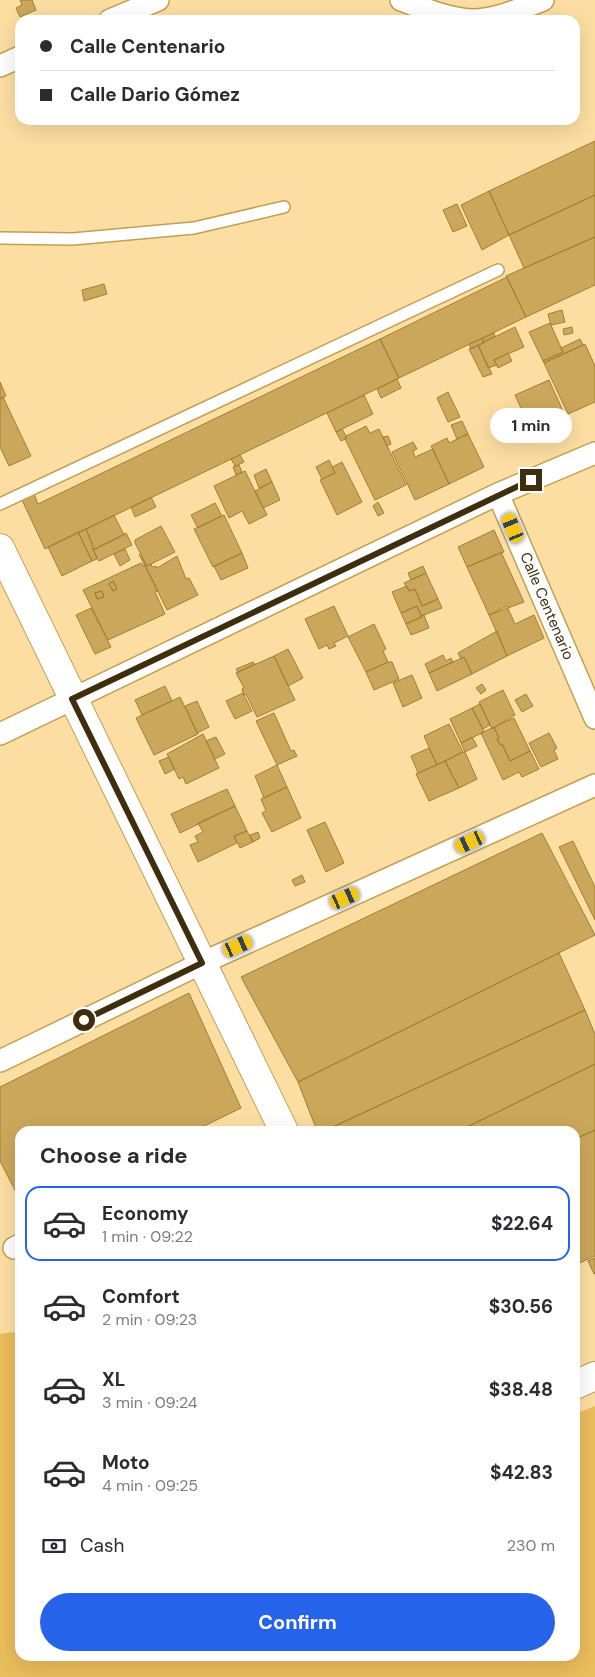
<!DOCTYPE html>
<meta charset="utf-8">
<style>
:root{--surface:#fff;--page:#f7f7f7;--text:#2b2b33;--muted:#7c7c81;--line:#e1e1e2;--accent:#2563eb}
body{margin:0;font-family:"DM Sans",sans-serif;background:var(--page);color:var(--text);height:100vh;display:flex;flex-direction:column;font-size:19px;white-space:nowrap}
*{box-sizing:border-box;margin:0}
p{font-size:16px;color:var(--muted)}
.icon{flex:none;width:28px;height:28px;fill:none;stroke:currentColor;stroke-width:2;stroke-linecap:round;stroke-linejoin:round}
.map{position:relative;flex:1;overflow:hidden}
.sheet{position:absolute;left:15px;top:1126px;width:565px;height:535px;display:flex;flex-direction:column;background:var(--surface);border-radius:15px;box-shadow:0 5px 20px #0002}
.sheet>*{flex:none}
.guide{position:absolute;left:15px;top:15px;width:565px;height:110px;border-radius:15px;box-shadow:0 5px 20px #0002;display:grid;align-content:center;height:110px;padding:0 25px;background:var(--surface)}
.end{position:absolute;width:22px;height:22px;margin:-11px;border:6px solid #3d2f0e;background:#fff;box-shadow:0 0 0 2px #fff}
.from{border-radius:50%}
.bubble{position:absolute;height:35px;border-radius:18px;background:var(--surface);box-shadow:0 5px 20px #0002;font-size:16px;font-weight:700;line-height:35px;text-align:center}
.car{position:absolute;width:15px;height:30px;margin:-15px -8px;border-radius:6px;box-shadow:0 0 4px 1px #0007;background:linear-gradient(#f5c518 24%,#345 0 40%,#f5c518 0 76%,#345 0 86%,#f5c518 0)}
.guide b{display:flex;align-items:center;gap:18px;height:48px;font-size:19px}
.guide b+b{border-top:1px solid var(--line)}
.guide i{width:12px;height:12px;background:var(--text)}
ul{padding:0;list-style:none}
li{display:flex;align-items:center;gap:15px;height:75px;margin:0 10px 8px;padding:0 15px;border:2px solid transparent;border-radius:15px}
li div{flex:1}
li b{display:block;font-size:19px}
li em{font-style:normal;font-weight:700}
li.on{border-color:var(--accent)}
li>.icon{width:45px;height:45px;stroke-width:1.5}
h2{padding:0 25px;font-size:22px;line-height:60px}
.pay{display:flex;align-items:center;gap:12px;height:55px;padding:0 25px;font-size:19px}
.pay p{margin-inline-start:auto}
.cta{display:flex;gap:10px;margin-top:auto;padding:10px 25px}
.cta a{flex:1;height:58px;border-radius:30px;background:var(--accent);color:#fff;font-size:20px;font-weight:700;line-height:58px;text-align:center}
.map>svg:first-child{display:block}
.green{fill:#eabd5c}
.building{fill:#cba75b;stroke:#a27f31;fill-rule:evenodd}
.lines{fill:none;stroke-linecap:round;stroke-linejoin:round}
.service-casing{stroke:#c39f53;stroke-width:14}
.minor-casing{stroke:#c39f53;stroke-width:24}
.tertiary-casing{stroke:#c39f53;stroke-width:30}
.service{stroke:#fff;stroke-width:11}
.minor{stroke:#fff;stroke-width:21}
.tertiary{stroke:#fff;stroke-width:28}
.route{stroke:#3d2f0e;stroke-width:6}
.labels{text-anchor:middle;stroke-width:4;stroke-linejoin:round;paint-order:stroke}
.street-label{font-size:15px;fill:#3d2f0e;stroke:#fff}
</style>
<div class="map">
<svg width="595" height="1677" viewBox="0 0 595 1677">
<rect width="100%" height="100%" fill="#fcdea2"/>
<!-- green -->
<path class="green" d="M14 1332 20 1338V1656H575V1414L595 1406V1677H0V1334Z"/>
<!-- building -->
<path class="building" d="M20 0H32L36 10 20 17 16 8 22 5Z
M595 141V195L509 235 489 191Z
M489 191 509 235 482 250 461 205Z
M595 195V237L524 268 509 235Z
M457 204 467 226 453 232 443 210Z
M595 237V285L526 317 506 276Z
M507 277 526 317 399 378 380 339Z
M104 284 107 294 84 301 82 290Z
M562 310 565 322 551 325 548 314Z
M550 323 563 352 543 361 529 332Z
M515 327 524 347 494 360 497 365 488 368 478 345Z
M572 327 573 333 564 335 563 329Z
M494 333 495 336 483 342 482 339Z
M380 339 399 378 45 549 22 500 34 494 38 504Z
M482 339 484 343 471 349 469 344Z
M580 339 583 345 544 363 543 361 563 352 561 348Z
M585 344 595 366V402L568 414 544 363Z
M478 345 492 374 483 377 469 349Z
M508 353 512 361 498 368 494 360Z
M397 379 401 388 381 398 377 389Z
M549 380 563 411 529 426 515 395Z
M0 382 6 396 0 399Z
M448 392 460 417 448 422 437 398Z
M364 395 373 414 336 432 327 413Z
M3 397 31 456 9 466 0 447V399Z
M462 421 468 434 457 439 451 425Z
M366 426 370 433 379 429 406 485 375 500 345 439 346 436Z
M342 429 347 438 341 441 336 432Z
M468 434 484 467 449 484 431 446 447 438 449 443Z
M388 436 391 444 387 446 383 437Z
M413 442 417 449 413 451 415 457 433 449 449 484 415 500 392 452Z
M240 455 244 462 235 466 231 459Z
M329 460 335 473 322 479 316 467Z
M342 462 362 502 337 515 320 480 335 473 332 467Z
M239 465 242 472 236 475 233 467Z
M266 469 272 482 259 488 254 475Z
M245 471 267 515 249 524 242 511 229 518 214 486Z
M272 482 280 500 263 508 255 491Z
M151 497 156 507 135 517 131 507Z
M378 502 384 513 378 516 373 506Z
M215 503 222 516 198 528 191 515Z
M114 515 124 535 95 549 86 529Z
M224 515 242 553 213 567 194 529Z
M161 526 175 552 147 566 135 543V540Z
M86 529 97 559 92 561 78 532Z
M494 530 504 552 467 567 458 547Z
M78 532 92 561 62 576 48 547Z
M126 533 132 545 99 561 92 548 95 549Z
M125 549 130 560 120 566 114 554Z
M501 552 524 602 489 615 467 567Z
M242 553 248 568 221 580 214 566Z
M139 554 147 566 151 564 152 567 156 566 157 568 177 556 186 579 189 578 198 595 167 610Z
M141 563 143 566 145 565 158 591 155 592 165 614 108 640 83 590ZM113 581 117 589 113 591 109 584ZM102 591 104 597 97 599 95 593Z
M423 566 426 573 411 580 408 573Z
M426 573 438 599 422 606 415 589 409 591 404 583Z
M113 581 117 589 113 591 109 584Z
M407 586 409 591 415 589 422 606 438 599 442 608 421 616 417 606 401 613 392 592Z
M102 591 104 597 97 599 95 593Z
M334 606 348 636 334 643 336 646 329 649 327 645 319 649 305 619Z
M417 606 422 617 406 624 401 613Z
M507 606 515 624 534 615 544 638 507 656 489 615Z
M91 608 111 647 95 654 76 615Z
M424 615 429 628 411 635 406 624Z
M374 624 386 649 383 651 388 662 366 672 348 637Z
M497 631 507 656 472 674 464 657 461 659 458 653Z
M288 649 303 678 288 686 274 656Z
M443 655 446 661 451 658 453 662 429 673 425 664Z
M274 656 295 700 257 717 246 694 244 696 242 689 244 688 236 673Z
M464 657 472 674 437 691 429 673Z
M253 662 255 664 238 672 236 669Z
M388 662H392L399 679 374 690 366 672Z
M412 675 422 698 403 707 393 683Z
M482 684 486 690 481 694 476 688Z
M165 686 172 701 142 715 135 700Z
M503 690 515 715 492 729 479 702Z
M243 693 252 711 235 719 226 701Z
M526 694 533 706 522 712 515 700Z
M180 697 198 734 154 755 136 718Z
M197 701 209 727 197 733 185 706Z
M480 704 490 725 483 729 472 708Z
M472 708 484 732 461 743 450 719Z
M274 713 291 751 294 750 297 756 277 765 256 721Z
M514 718 530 751 510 761 502 744 500 745 497 739 499 738 494 727Z
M449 724 463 752 437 765 424 736Z
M494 727 499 738 497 739 500 745 502 744 510 761 530 751 539 769 522 777 519 772 503 780 481 733Z
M549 733 557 748 554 750 558 759 541 767 529 743Z
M203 734 219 768 186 784 183 777 179 779 167 754Z
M216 737 225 754 215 759 206 741Z
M472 737 477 746 465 752 461 743Z
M429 748 437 765 418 773 411 756Z
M463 752H465L477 779 459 788 445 761Z
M169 757 175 769 165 774 159 761Z
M445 761 459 788 429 801 416 774Z
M277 765 287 787 264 798 255 776Z
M287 787 301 818 272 832 262 813 266 811 261 799Z
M227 789 235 806 180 833 171 814Z
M235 806 247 831 234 836 237 843 198 862 190 845 198 842 195 836 203 832 198 823Z
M325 822 344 863 326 872 307 830Z
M247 831 253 842 240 848 234 836Z
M258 832 260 838 253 842 250 835Z
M542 833 595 935 298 1082 241 977Z
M573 841 595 887V920L559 847Z
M302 875 305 882 295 886 292 880Z
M559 953 585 1010 324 1131H317L298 1082Z
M189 993 241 1108 194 1131H20V1200L0 1161V1087Z
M585 1010 595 1034V1064L459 1131H324Z
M595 1064V1130L575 1139V1131H459Z
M595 1130V1256L575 1265V1139Z
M595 1258V1273L594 1274 588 1261Z"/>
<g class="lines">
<!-- service casing -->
<g class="service-casing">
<path id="service" d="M0 238 73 239 194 228 284 207
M0 504 498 270"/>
</g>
<!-- minor casing -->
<g class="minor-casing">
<path id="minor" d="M401 0C422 8 448 19 472 20 496 20 520 9 543 0
M110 20 158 0
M0 66 20 57
M498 494 595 718
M0 734 498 494 595 453
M0 1061 202 963 595 785
M14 1248 20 1245"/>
</g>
<!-- tertiary casing -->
<g class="tertiary-casing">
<path id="tertiary" d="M0 548 284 1131
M575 1385 595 1376"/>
</g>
<!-- service -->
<use href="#service" class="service"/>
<!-- minor -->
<use href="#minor" class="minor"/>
<!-- tertiary -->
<use href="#tertiary" class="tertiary"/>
</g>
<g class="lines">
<!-- route -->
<path class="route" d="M84 1020 202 963 72 699 531 480"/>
</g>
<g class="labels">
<!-- street labels -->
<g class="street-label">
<text transform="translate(547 606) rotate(67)" y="5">Calle Centenario</text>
</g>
</g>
</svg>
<i class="end from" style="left:84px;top:1020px"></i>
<i class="end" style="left:531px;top:480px"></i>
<div class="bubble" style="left:490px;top:408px;width:82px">1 min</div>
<i class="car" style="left:513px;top:528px;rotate:337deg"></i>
<i class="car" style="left:470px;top:842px;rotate:245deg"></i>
<i class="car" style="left:345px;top:898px;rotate:66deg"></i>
<i class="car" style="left:238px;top:946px;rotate:66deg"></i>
<div class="guide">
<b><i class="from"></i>Calle Centenario</b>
<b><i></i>Calle Dario Gómez</b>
</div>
<section class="sheet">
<h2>Choose a ride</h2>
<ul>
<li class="on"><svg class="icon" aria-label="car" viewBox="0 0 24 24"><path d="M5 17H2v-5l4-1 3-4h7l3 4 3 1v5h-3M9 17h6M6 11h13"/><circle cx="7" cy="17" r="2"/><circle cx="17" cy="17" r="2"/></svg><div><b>Economy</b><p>1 min · 09:22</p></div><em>$22.64</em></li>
<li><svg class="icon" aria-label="car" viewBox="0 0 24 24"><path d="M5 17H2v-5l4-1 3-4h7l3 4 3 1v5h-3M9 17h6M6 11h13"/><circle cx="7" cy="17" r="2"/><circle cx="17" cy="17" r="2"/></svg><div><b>Comfort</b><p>2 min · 09:23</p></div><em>$30.56</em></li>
<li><svg class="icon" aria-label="car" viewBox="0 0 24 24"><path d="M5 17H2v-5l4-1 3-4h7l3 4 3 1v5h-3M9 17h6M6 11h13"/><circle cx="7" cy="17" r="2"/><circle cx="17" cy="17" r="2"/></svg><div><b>XL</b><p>3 min · 09:24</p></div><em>$38.48</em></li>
<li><svg class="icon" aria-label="car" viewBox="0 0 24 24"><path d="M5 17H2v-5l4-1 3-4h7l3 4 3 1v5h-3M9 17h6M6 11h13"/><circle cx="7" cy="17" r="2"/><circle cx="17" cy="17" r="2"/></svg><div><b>Moto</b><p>4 min · 09:25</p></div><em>$42.83</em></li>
</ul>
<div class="pay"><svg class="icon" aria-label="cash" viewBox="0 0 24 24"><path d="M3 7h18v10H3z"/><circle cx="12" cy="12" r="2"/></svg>Cash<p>230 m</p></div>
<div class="cta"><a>Confirm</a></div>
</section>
</div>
